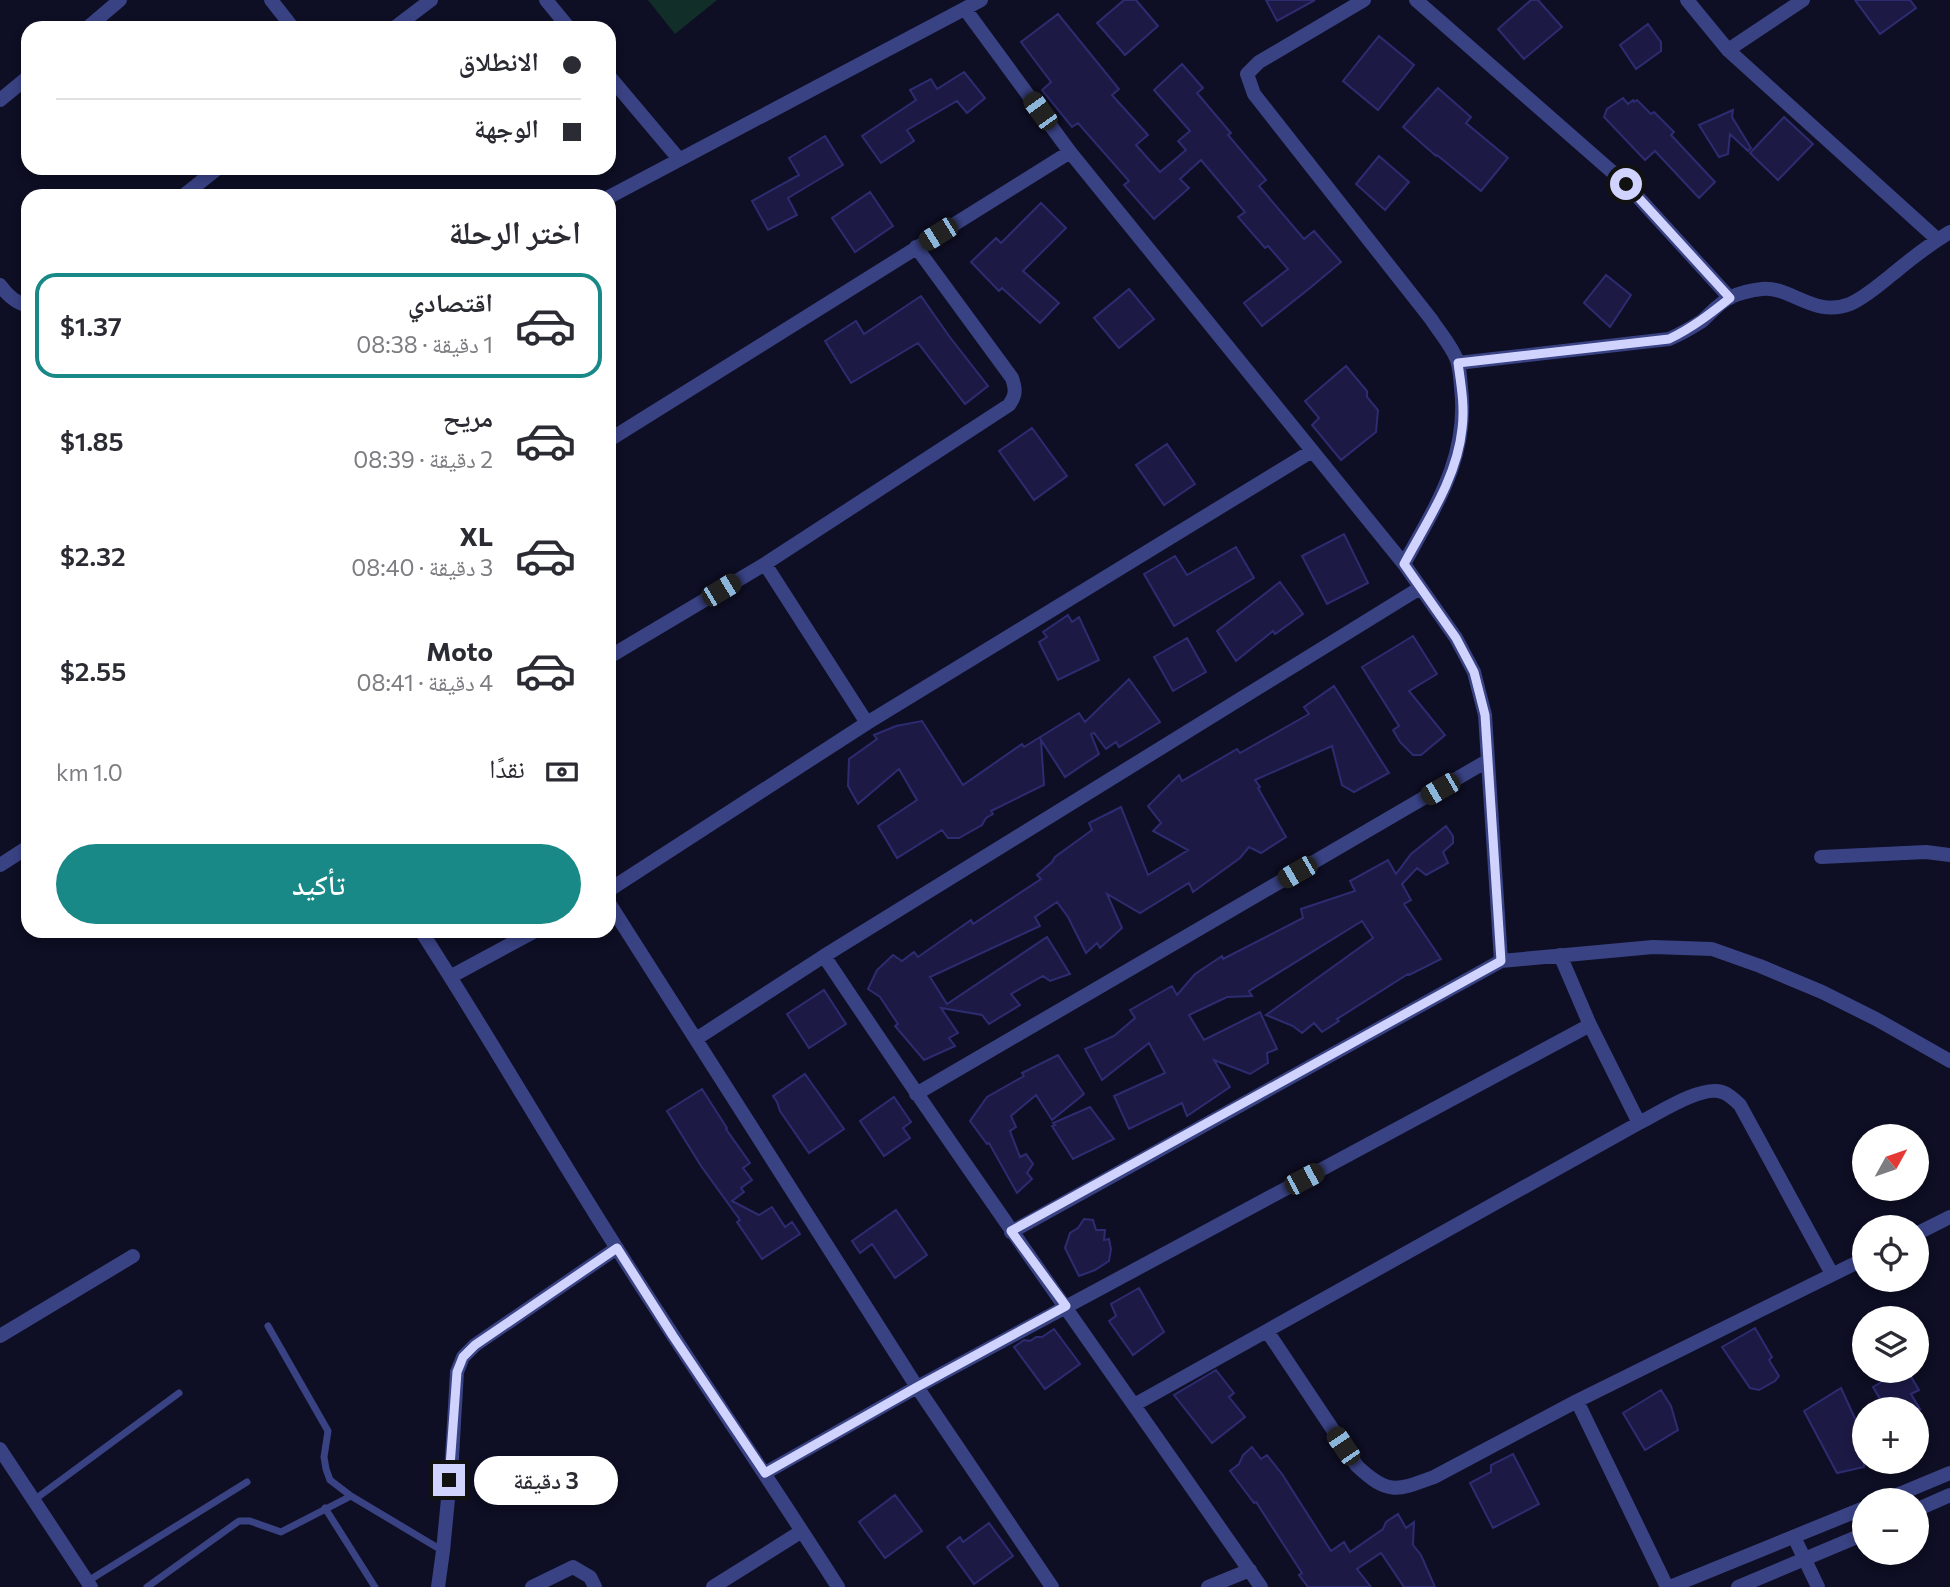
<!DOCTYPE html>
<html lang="ar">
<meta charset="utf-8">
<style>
:root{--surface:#fff;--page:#f2f2f3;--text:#2b2b33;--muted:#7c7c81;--line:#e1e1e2;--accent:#188986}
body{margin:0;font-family:Commissioner,"Noto Naskh Arabic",sans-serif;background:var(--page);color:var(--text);direction:rtl;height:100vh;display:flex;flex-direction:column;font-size:26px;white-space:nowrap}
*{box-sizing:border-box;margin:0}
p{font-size:23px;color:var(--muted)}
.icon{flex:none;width:38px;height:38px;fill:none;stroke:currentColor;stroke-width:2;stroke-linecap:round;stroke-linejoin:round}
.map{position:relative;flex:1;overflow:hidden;direction:ltr}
.panel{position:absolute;left:21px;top:189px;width:595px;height:749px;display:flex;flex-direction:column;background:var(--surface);border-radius:21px;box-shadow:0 4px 10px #0003;direction:rtl}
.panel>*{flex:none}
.guide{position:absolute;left:21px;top:21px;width:595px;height:154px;border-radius:21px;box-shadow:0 4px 10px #0003;direction:rtl;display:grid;align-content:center;height:154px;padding:0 35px;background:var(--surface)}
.needle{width:46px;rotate:50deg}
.controls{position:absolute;left:1852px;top:1124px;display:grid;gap:14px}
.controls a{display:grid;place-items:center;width:77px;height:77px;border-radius:50%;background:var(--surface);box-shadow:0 4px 10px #0003;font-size:35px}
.end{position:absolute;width:32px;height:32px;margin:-16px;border:9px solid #d1d3ff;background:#111;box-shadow:0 0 0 4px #111}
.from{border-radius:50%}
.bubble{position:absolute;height:49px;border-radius:24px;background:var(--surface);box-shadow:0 4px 10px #0003;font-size:23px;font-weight:600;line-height:49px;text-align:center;direction:rtl}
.car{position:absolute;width:21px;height:42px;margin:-21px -10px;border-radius:9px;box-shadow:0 0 5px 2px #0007;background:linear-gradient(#222 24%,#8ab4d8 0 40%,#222 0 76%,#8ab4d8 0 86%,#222 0)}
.guide b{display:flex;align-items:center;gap:24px;height:66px;font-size:26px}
.guide b+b{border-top:2px solid var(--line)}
.guide i{width:18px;height:18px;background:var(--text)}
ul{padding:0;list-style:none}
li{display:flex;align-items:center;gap:21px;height:105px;margin:0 14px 10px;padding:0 21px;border:4px solid transparent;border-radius:21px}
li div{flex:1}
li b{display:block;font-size:26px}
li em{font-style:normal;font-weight:600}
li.active{border-color:var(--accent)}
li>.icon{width:63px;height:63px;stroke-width:1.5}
h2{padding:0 35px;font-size:32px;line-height:84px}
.pay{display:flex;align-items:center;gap:18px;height:77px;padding:0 35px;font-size:26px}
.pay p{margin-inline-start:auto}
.button{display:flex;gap:14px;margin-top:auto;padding:14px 35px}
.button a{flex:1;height:80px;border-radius:42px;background:var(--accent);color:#fff;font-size:28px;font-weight:600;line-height:80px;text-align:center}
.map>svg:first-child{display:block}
.pitch{fill:#112e28}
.building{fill:#1c1a45;stroke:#2e2c71;stroke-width:2}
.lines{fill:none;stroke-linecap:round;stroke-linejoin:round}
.service{stroke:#394283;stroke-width:7}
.minor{stroke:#394283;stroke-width:14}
.tertiary{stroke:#394283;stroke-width:14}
.route{stroke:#d1d3ff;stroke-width:9}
</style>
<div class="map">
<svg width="1950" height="1587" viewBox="0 0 1950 1587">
<rect width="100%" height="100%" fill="#0e0e24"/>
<!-- pitch -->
<path class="pitch" d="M648 0H717L675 34Z"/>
<!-- building -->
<path class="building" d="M1124 0H1136L1158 26 1125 55 1097 23Z
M1266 0H1315L1277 21Z
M1531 0H1538L1562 27 1524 59 1498 29Z
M1855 0H1910L1916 8 1880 34Z
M1058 14 1119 89 1112 95 1148 135 1136 145 1160 172 1186 150 1178 141 1190 131 1154 90 1182 64 1203 88 1197 93 1231 133 1228 135 1266 180 1259 186 1304 239 1314 231 1341 262 1310 288 1262 326 1244 303 1288 269 1268 246 1265 248 1238 217 1245 212 1201 160 1180 179 1189 188 1154 219 1124 185 1129 181 1078 123 1072 127 1042 90 1051 82 1021 42Z
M1648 24 1661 42V51L1636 69 1620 45Z
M1379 36 1414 65 1378 110 1343 81Z
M964 72 985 98 967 113 957 101 907 130 914 141 881 163 862 136 916 100 910 90 931 79 937 89Z
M1438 88 1471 117 1466 123 1508 158 1481 191 1437 155 1436 156 1403 127Z
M1623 98 1628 104 1633 100 1634 102 1637 100 1651 114 1654 112 1674 132 1671 135 1715 182 1699 198 1655 151 1645 160 1604 117 1607 109Z
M1733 110 1732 117 1751 148 1748 151 1730 134 1728 154 1719 157 1699 125Z
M1784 117 1813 144 1778 180 1750 153Z
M825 136 843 165 788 198 797 215 768 230 752 201 799 175 789 158Z
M1379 156 1409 182 1385 210 1356 184Z
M870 192 893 226 855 252 832 218Z
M1041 203 1066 228 1023 271 1059 303 1040 323 1002 288 999 291 971 262 996 238 1001 243Z
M1606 275 1631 295 1610 327 1584 303Z
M1129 289 1154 319 1119 348 1094 318Z
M921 296 949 336 988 386 965 404 918 343 851 383 825 341 856 321 864 334Z
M1346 366 1367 391V397L1378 410 1376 432 1341 460 1312 425 1319 418 1305 401Z
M1032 428 1067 476 1034 500 999 451Z
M1167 444 1195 484 1164 505 1136 465Z
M1344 534 1368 583 1327 604 1302 556Z
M1236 547 1254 578 1174 626 1144 574 1175 556 1187 575Z
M1280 582 1303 614 1275 634 1273 631 1236 661 1217 631Z
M1068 615 1072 622 1079 617 1099 660 1058 680 1039 642 1047 637 1043 632Z
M1413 636 1437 674 1409 691 1445 735 1421 755H1413L1400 742 1393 730 1399 726 1362 667Z
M1187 638 1206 672 1173 691 1154 657Z
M1129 679 1160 722 1119 747 1116 742 1106 749 1094 733 1091 734 1099 754 1065 777 1041 740 1044 785 991 811 993 814 986 818 982 825 959 838H948L942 830 897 858 878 826 917 800 899 769 858 804 848 786 849 759 877 739 874 735 896 726 922 721 963 785 1022 744 1024 747 1079 713 1085 722Z
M1334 686 1389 773 1354 792 1342 785 1332 746 1255 780 1260 787 1258 788 1286 837 1261 853 1249 847 1240 858 1193 892 1189 883 1140 913 1107 894 1122 928 1100 948 1097 943 1086 953 1068 917 1057 902 1035 917 1040 926 930 977 947 1004 1047 937 1070 974 1050 981 1043 976 1011 994 1020 1005 989 1024 982 1015 941 1008 958 1033 949 1038 955 1046 924 1060 895 1026 898 1024 880 997 868 989 877 970 893 955 902 961 914 952 918 957 971 920 973 924 1041 879 1037 875 1052 862 1055 857 1092 830 1089 823 1121 807 1148 875 1188 850 1153 831 1161 823 1148 806 1179 775 1182 781 1237 749 1240 753 1309 714 1304 707Z
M1446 826 1453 836V843L1443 852 1448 863 1426 875 1417 868 1402 884 1411 900 1404 904 1441 959 1409 975 1408 974 1337 1019 1339 1021 1322 1032 1314 1023 1302 1033 1293 1026 1266 1015 1373 938 1362 921 1249 991 1252 996 1227 997 1189 1015 1204 1040 1260 1012 1277 1049 1267 1053 1268 1063 1250 1074 1214 1060 1230 1087 1187 1116 1182 1103 1129 1129 1114 1096 1165 1073 1149 1043 1102 1080 1085 1049 1114 1036 1135 1018 1130 1010 1172 986 1177 995 1195 974 1222 956 1223 959 1303 918 1301 909 1355 891 1350 881 1388 860 1396 874 1411 854Z
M824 990 846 1024 809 1048 787 1014Z
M1058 1055 1084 1094 1052 1120 1036 1095 1011 1116 1016 1127 1010 1131 1020 1157 1026 1154 1033 1164 1027 1173 1032 1179 1017 1193 989 1143 987 1144 970 1121 987 1097 1024 1076 1022 1073Z
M805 1074 844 1129 809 1153 780 1111 777 1102 773 1096Z
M702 1089 727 1128 726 1129 750 1163 743 1168 752 1180 741 1188 744 1192 732 1201 759 1215 772 1207 785 1227 792 1222 800 1234 762 1259 737 1222 740 1220 701 1166 667 1111Z
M894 1097 911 1122 903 1128 910 1138 884 1156 860 1121Z
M1090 1107 1114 1139 1073 1159 1052 1126 1055 1125 1053 1123Z
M896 1210 927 1255 895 1278 872 1244 860 1253 852 1241Z
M1084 1219 1093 1220 1096 1230H1105L1104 1240 1109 1239 1111 1249 1109 1261 1095 1270 1079 1276 1065 1248 1070 1233 1078 1228Z
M1139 1288 1164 1332 1133 1355 1109 1321 1116 1316 1111 1304Z
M1755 1328 1772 1357 1769 1360 1779 1376 1775 1381 1759 1390 1750 1388 1722 1347Z
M1054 1329 1080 1364 1045 1389 1014 1347 1024 1340 1030 1341 1036 1337H1042Z
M1216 1370 1234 1393 1229 1397 1245 1417 1212 1443 1174 1395Z
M1901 1370H1907L1919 1390 1911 1394 1920 1409H1886L1873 1387Z
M1841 1388 1864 1438V1467L1837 1473 1804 1411Z
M1661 1390 1671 1406 1678 1430 1645 1450 1623 1413Z
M1252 1447 1261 1459 1267 1455 1282 1474 1331 1551 1344 1542 1350 1552 1383 1529 1386 1522 1398 1514 1406 1528 1414 1522 1413 1545 1421 1555 1435 1587H1404L1381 1553 1357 1569 1371 1587H1308L1299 1575 1302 1573 1256 1502 1254 1503 1230 1471 1239 1464 1243 1455Z
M1513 1454 1539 1504 1493 1528 1470 1483 1491 1472V1465Z
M895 1495 922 1531 885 1558 859 1522Z
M989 1523 1013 1556 974 1584 947 1547 960 1537 963 1542Z"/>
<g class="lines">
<!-- service -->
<path class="service" d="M268 1326 328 1431 324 1457 326 1469 330 1480 351 1496
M34 1500 179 1393
M325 1508 375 1587
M88 1581 247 1482
M147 1587 239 1521H250L281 1532 351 1496 443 1551"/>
<!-- minor -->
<path class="minor" d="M271 0 293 28
M546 0 569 28
M1364 0 1259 62 1247 74 1254 94 1431 319C1440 333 1451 345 1457 360 1460 369 1460 378 1461 387 1469 457 1436 505 1404 564
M1416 0 1626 184 1730 298
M1687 0 1728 50 1937 239
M965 9 1070 152 1404 564 1456 638 1474 672 1485 715 1501 961
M87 28 120 0
M394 28 431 0
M1728 50 1803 0
M609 76 679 159
M0 100 28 77
M183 196 218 168
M609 197 981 0
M0 285C7 295 16 303 28 306
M1458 363 1669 339C1681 334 1691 328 1702 321 1711 313 1720 302 1731 297 1740 293 1752 290 1762 289 1791 286 1814 318 1850 304 1866 297 1880 284 1894 273 1912 258 1930 244 1950 232
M609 440 1070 152
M765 564 867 723
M609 657 765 564 1009 405C1016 395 1016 390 1012 378L916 247
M1821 857 1926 852 1950 855
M0 865 28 847
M609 890 867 723 1312 451
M609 903 917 1387 1052 1587
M421 931C489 1036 551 1145 618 1250 690 1364 766 1474 838 1587
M1560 955 1590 1025 1639 1123
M824 956C966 1169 1115 1377 1261 1587
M450 977 535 931
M696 1039 824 956 1420 588
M916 1094 1487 761
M1011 1232 1501 961 1653 947 1712 949 1760 966 1822 992 1876 1019 1950 1061
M1916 1234 1950 1217
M1267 1331 1357 1466C1388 1495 1396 1491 1434 1477L1577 1401 1864 1259
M0 1336 133 1256
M1577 1401 1667 1587
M1134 1405 1639 1123C1659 1113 1701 1085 1722 1092 1729 1094 1735 1100 1740 1105L1832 1274
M0 1449 91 1587
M765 1473 917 1387 1590 1025
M1794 1537 1818 1587
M438 1587 443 1551 452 1457 457 1372 463 1357 475 1345 617 1248
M532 1587 573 1567 590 1577 595 1587
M713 1587 802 1531
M1208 1587 1250 1570"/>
<!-- tertiary -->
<path class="tertiary" d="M1885 1500 1950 1473
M1916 1510 1950 1495
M1670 1587 1864 1508
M1738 1587 1864 1534"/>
</g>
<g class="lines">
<!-- route -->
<path class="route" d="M449 1480 457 1372 463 1357 475 1345 617 1248 673 1336 765 1473 917 1387 1066 1306 1011 1231 1501 961 1485 715 1474 672 1456 638 1404 564C1427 521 1457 478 1462 429 1465 407 1461 385 1458 363L1669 339C1692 328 1710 314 1730 298L1626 184"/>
</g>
</svg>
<div class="controls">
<a><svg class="needle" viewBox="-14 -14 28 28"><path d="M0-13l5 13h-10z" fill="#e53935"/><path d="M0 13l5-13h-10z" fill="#7c7c81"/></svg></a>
<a><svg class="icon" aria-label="locate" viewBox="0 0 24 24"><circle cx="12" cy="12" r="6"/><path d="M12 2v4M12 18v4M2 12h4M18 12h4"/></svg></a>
<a><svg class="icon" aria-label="layers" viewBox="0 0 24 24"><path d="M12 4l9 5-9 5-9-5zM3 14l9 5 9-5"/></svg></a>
<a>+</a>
<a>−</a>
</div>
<i class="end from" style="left:1626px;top:184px"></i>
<i class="end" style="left:449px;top:1480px"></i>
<div class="bubble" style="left:474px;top:1456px;width:144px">3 دقيقة</div>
<i class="car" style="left:1040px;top:111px;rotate:324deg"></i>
<i class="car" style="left:938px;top:234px;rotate:238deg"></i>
<i class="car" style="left:721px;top:590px;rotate:59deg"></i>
<i class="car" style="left:1440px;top:789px;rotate:240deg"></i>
<i class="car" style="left:1297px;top:872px;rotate:240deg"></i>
<i class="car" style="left:1304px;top:1179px;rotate:62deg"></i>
<i class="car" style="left:1343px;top:1446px;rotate:326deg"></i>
<div class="guide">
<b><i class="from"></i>الانطلاق</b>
<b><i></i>الوجهة</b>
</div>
<section class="panel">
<h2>اختر الرحلة</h2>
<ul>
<li class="active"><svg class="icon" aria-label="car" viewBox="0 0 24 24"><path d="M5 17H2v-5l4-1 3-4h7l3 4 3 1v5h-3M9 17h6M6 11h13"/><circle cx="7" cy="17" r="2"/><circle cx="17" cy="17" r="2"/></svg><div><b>اقتصادي</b><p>1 دقيقة · 08:38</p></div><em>$1.37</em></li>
<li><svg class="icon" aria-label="car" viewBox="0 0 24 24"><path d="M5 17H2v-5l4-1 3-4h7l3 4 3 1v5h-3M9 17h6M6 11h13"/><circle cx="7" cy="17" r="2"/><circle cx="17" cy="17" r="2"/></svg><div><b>مريح</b><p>2 دقيقة · 08:39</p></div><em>$1.85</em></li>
<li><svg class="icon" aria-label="car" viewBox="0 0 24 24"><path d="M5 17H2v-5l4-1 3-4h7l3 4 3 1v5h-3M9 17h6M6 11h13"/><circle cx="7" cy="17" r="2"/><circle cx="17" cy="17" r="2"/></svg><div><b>XL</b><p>3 دقيقة · 08:40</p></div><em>$2.32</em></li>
<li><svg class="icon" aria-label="car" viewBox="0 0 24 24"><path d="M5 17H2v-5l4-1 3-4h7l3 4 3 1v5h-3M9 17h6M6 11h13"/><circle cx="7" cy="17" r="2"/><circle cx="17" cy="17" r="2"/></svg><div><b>Moto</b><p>4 دقيقة · 08:41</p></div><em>$2.55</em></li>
</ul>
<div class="pay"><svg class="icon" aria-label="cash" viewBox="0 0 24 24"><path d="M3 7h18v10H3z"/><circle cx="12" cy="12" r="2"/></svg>نقدًا<p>1.0 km</p></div>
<div class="button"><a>تأكيد</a></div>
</section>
</div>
